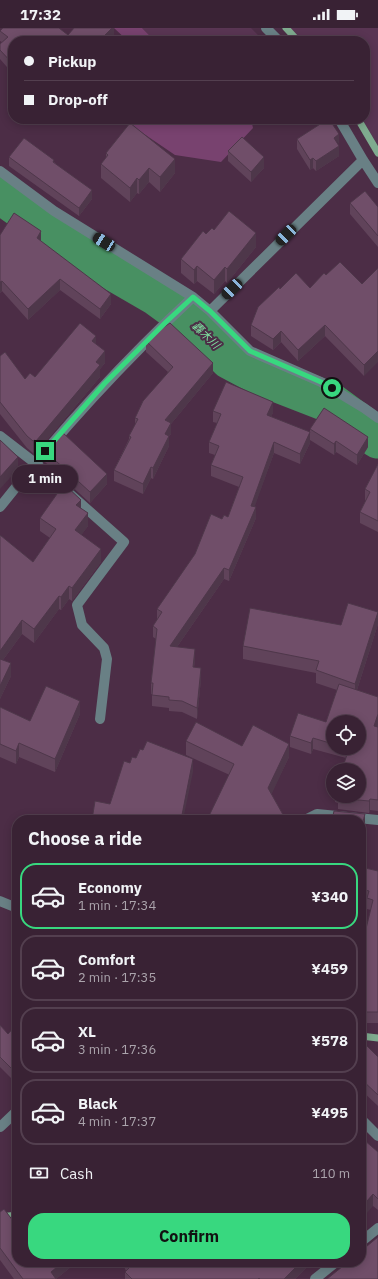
<!DOCTYPE html>
<meta charset="utf-8">
<style>
:root{--surface:#392234;--page:#442f40;--text:#f1f3f6;--muted:#aba4ac;--line:#533f4f;--accent:#38d87f}
body{margin:0;font-family:"IBM Plex Sans","Noto Sans JP",sans-serif;background:var(--page);color:var(--text);height:100vh;display:flex;flex-direction:column;font-size:15px;white-space:nowrap}
*{box-sizing:border-box;margin:0}
p{font-size:13px;color:var(--muted)}
.icon{flex:none;width:22px;height:22px;fill:none;stroke:currentColor;stroke-width:2;stroke-linecap:round;stroke-linejoin:round}
.map{position:relative;flex:1;overflow:hidden}
.details{position:absolute;left:12px;top:787px;width:354px;height:452px;display:flex;flex-direction:column;background:var(--surface);border-radius:16px;box-shadow:0 2px 10px #0003,0 0 0 1px var(--line)}
.details>*{flex:none}
.banner{position:absolute;left:8px;top:8px;width:362px;height:88px;border-radius:16px;box-shadow:0 2px 10px #0003,0 0 0 1px var(--line);display:grid;align-content:center;height:88px;padding:0 16px;background:var(--surface)}
.fabs{position:absolute;left:326px;top:687px;display:grid;gap:8px}
.fabs a{display:grid;place-items:center;width:40px;height:40px;border-radius:50%;background:var(--surface);box-shadow:0 2px 10px #0003,0 0 0 1px var(--line);font-size:20px}
.end{position:absolute;width:18px;height:18px;margin:-9px;border:5px solid #38d87f;background:#111;box-shadow:0 0 0 2px #111}
.from{border-radius:50%}
.bubble{position:absolute;height:28px;border-radius:14px;background:var(--surface);box-shadow:0 2px 10px #0003,0 0 0 1px var(--line);font-size:13px;font-weight:700;line-height:28px;text-align:center}
.car{position:absolute;width:12px;height:24px;margin:-12px -6px;border-radius:5px;box-shadow:0 0 3px 1px #0007;background:linear-gradient(#222 24%,#8ab4d8 0 40%,#222 0 76%,#8ab4d8 0 86%,#222 0)}
.banner b{display:flex;align-items:center;gap:14px;height:38px;font-size:15px}
.banner b+b{border-top:1px solid var(--line)}
.banner i{width:10px;height:10px;background:var(--text)}
ul{padding:0;list-style:none}
li{display:flex;align-items:center;gap:12px;height:66px;margin:0 8px 6px;padding:0 8px;border:2px solid var(--line);border-radius:16px}
li div{flex:1}
li b{display:block;font-size:15px}
li em{font-style:normal;font-weight:700}
li.selected{border-color:var(--accent)}
li>.icon{width:36px;height:36px;stroke-width:1.5}
h2{padding:0 16px;font-size:18px;line-height:48px}
.pay{display:flex;align-items:center;gap:10px;height:44px;padding:0 16px;font-size:15px}
.pay p{margin-inline-start:auto}
.cta{display:flex;gap:8px;margin-top:auto;padding:8px 16px}
.cta a{flex:1;height:46px;border-radius:16px;background:var(--accent);color:#111;font-size:16px;font-weight:700;line-height:46px;text-align:center}
.status{display:flex;justify-content:space-between;align-items:center;height:28px;padding:0 20px;background:var(--surface);direction:ltr}
.status svg{height:11px;fill:currentColor}
.map>svg:first-child{display:block}
.built{fill:#593553}
.green{fill:#78426f}
.lines{fill:none;stroke-linecap:round;stroke-linejoin:round}
.stream{stroke:#7fab8f;stroke-width:7}
.river{stroke:#489062;stroke-width:41}
.minor{stroke:#698085;stroke-width:10}
.wall{fill:#60435a;fill-rule:evenodd}
.shaded-wall{fill:#4e374a}
.building{fill:#704e69;stroke:#4e374a}
.route{stroke:#38d87f;stroke-width:5}
.labels{text-anchor:middle;stroke-width:4;stroke-linejoin:round;paint-order:stroke}
.water-label{font-size:11px;font-style:italic;fill:#7ee2a0;stroke:#4c2d46}
</style>
<div class="status"><b>17:32</b><svg viewBox="0 0 49 12"><path d="M0 12V9h3v3zM5 12V6h3v6zM10 12V3h3v9zM15 12V0h3v12zM26 1h20v11H26zM47 4h2v5h-2z"/></svg></div>
<div class="map">
<svg width="378" height="1251" viewBox="0 0 378 1251">
<rect width="100%" height="100%" fill="#4c2d46"/>
<!-- built -->
<path class="built" d="M142 0H251L264 13H155Z
M289 0H378V118L362 91H365V13H302Z"/>
<!-- green -->
<path class="green" d="M114 0H142L155 13H128Z
M122 91H251L253 100 221 134 175 127Z"/>
<g class="lines">
<!-- stream -->
<path class="stream" d="M286 0 298 13
M358 91 378 125
M361 1008 378 1010
M0 1189 17 1187"/>
<!-- river -->
<path class="river" d="M0 165 87 227 156 267 193 294 230 331 260 347 329 374 378 410"/>
<!-- minor -->
<path class="minor" d="M266 0 279 13
M339 91 363 132 378 155
M0 143 54 183 193 269 210 283 250 323 321 354 364 380 378 390
M210 283 363 132
M0 408 35 435 124 514 77 577 82 597 104 620 107 631 100 691
M0 479C59 404 123 334 193 269
M305 792 317 786 378 792
M0 873 17 880
M361 1091 378 1108
M0 1099 17 1083
M361 1214 378 1200
M315 1251 336 1234"/>
</g>
<!-- wall -->
<path class="wall" d="M114 0V8L109 13H13V46L0 31V16L2 14 0 13V3L68 7Z
M297 111 339 117V128L316 143 313 140 310 142 297 121Z
M228 123 264 140 251 154 228 133Z
M106 125 175 145 160 164 149 154 139 166 137 165 130 174 101 150V136L106 130Z
M9 129 54 134 92 171 79 188 9 138Z
M350 175 378 179V219L350 186Z
M214 202 256 219 227 255 225 253 214 266 197 253 194 256 181 245V231L206 206Z
M0 207 41 214 111 276 100 291 60 262 28 292 2 263 0 265Z
M378 240 364 348 325 308 298 333 281 314 273 322 251 308V297L280 261 310 260 326 247 362 256Z
M146 313 213 345 171 396V406L169 408V418L153 451 151 450 143 466 114 453V442L129 411V408L135 397V390L168 344 146 324Z
M96 316 105 335 100 341V349L36 425 34 423 33 425 27 420 0 386V328L25 351 35 349Z
M213 383 273 385 271 388 310 415 300 436 274 425 254 479 256 490 229 553 224 551 177 619 195 632 194 639 201 651 197 691 182 684 169 683V680L152 678V666H151V655L156 611 153 609V598L157 592V581L222 491 228 489 239 459 211 448V437L215 427 209 425V414L217 395 213 394Z
M310 401 368 419 357 437 336 424 334 427 310 412Z
M45 423 107 456 90 475 45 434Z
M378 436V504L360 495V484L366 472H365V461Z
M81 480 88 498 81 507 101 534 72 573 69 571 61 582 59 581 34 615 22 606 3 632 11 648 0 671V507L33 534 50 510 40 503V490Z
M378 596 357 662 378 669V698L377 699H378V783L370 782 369 785 338 781V775L335 774V768H359L346 730 313 721 311 726 290 719V708L326 694 337 662 316 655V645L243 631V618L341 597ZM333 694 359 720H333Z
M0 679 30 693 80 686 55 744 19 729 16 736 0 729Z
M186 713 242 718 289 729 271 766 186 727Z
M361 839 378 843V995H361V913H363L371 882 367 881V874L361 872Z
M17 996V1056L0 1039V997L8 1006Z
M361 1012 378 1029V1078L361 1062Z
M364 1112 378 1124V1182L373 1178Z
M0 1184 17 1234H77L56 1251H14L0 1232Z
M122 1234H312L295 1251H125V1244L126 1243Z"/>
<!-- shaded-wall -->
<path class="shaded-wall" d="M112 0H114V8L109 13H101V11Z
M339 106V116L334 110Z
M339 118V128L316 143V133Z
M264 129V140L251 154V144Z
M313 130V140L310 142V132Z
M175 131V145L160 164V149Z
M149 140V154L139 166V152Z
M137 150V165L130 174V160Z
M92 162V171L79 188V180Z
M41 203V214L37 210Z
M256 205V219L227 255V241Z
M197 238V253L194 256V242Z
M225 239V253L214 266V252Z
M60 251V262L28 292V281Z
M2 253V263L0 265V254Z
M111 266V276L100 291V281Z
M325 297V308L298 333V322Z
M281 303V314L273 322V311Z
M96 308V320L92 313Z
M105 323V335L100 341V349L36 425V413L96 334Z
M378 323V334L364 348V337Z
M213 335V345L171 396V406L169 408V418L153 451V440L165 392Z
M273 374V385L267 398V387Z
M310 404V415L300 436V426Z
M368 409V419L357 437V427Z
M34 412V423L33 425V413Z
M336 413V424L334 427V416Z
M274 414V425L251 489V478Z
M18 429V441L0 461V449Z
M151 439V450L143 466V456Z
M107 446V456L90 475V464Z
M81 472V485L76 477Z
M256 479V490L229 553V542Z
M88 485V498L75 516V502Z
M101 521V534L72 573V560Z
M224 540V551L170 629V618Z
M69 558V571L61 582V569Z
M59 568V581L34 615V601Z
M378 584V596L355 668V656Z
M22 592V606L0 636V623Z
M195 621V632L193 650V639Z
M11 635V648L0 671V658Z
M201 640V651L197 691V680Z
M80 673V686L55 744V731Z
M378 686V697L374 709V698Z
M313 710V721L311 726V715Z
M19 715V729L16 736V723Z
M289 716V729L268 774V760Z
M193 731V744L183 792H181Z
M370 771V782L369 785V773Z
M365 786V797L361 813V801Z
M373 1166V1178L361 1192V1180Z
M63 1234H77L56 1251H51V1244Z
M301 1234H312L295 1251H284Z"/>
<!-- building -->
<path class="building" d="M3 0H59L68 7 74 0H112L101 11 103 13H13V36L0 22V16L8 9 0 3Z
M328 91H329L339 106 334 110 339 118 316 133 313 130 310 132 297 111Z
M130 95 175 131 160 149 149 140 139 152 137 150 130 160 101 136 108 127 106 125Z
M242 109 264 129 251 144 228 123Z
M24 110 54 132 53 134 92 162 79 180 9 129Z
M365 163 378 179V208L350 175Z
M229 183 256 205 227 241 225 239 214 252 197 238 194 242 181 231 203 203 206 206 212 200 214 202Z
M14 185 41 203 37 210 111 266 100 281 60 251 28 281 2 253 0 254V207Z
M340 234 362 256 378 240V323L364 337 325 297 298 322 281 303 273 311 251 297 258 279 279 259 280 261 296 245 310 260 324 245 326 247Z
M80 295 96 308 92 313 105 323 96 334 100 337 36 413 34 412 33 413 27 408 0 374V328L5 324 25 351 30 345 35 349Z
M170 295 213 335 165 392 171 395 165 406 169 408 153 440 151 439 143 456 114 442 131 409 129 408 138 391 135 390 143 373 173 339 146 313 152 307Z
M226 354 273 374 267 387 310 404 300 426 274 414 251 478 256 479 229 542 224 540 170 618 195 621 193 639 201 640 197 680 182 673 169 672V669L152 667 153 655H151L157 601 153 598 162 584 157 581 195 526 211 486 222 491 224 487 228 489 243 449 211 437 219 418 209 414 221 386 213 383Z
M324 380 368 409 357 427 336 413 334 416 310 401Z
M62 404 107 446 90 464 45 423Z
M0 412 18 429 0 449Z
M378 436V493L360 484 370 464 365 461Z
M64 456 81 472 76 477 88 485 75 502 101 521 72 560 69 558 61 569 59 568 34 601 22 592 0 623V507L33 534 56 501 40 490Z
M348 575 378 584 355 656 316 642 319 633 243 618 250 580 341 597Z
M0 631 11 635 0 658Z
M339 656 378 669V686L374 698 378 699V772L370 771 369 773 338 770V768H359V742H342L349 720H359V694H333V716L313 710 311 715 290 708 298 685 326 694Z
M46 658 80 673 55 731 19 715 16 723 0 716V679L30 693Z
M196 694 242 718 253 697 289 716 268 760 286 792H207L234 736 186 713Z
M147 713 193 731 181 792H92L95 773 110 776 124 733 130 735 132 729 136 730 140 721 143 722Z
M334 783 365 786 361 801V792H332Z
M361 839 378 843V984H361V913H363L373 872 367 870 369 863 361 861Z
M17 996V1046L0 1029V997L8 1006Z
M361 1012 378 1029V1067L361 1051Z
M361 1106 364 1110 363 1111 378 1124V1171L373 1166 361 1180Z
M4 1181 17 1198V1234H63L51 1244 56 1251H23L0 1220V1184Z
M378 1209V1251H327L348 1234H361V1223Z
M127 1234H301L284 1251H260L259 1250 258 1251H132L125 1244 130 1239Z"/>
<g class="lines">
<!-- route -->
<path class="route" d="M45 423 105 355 166 294 193 269 210 283 250 323 321 354 332 360"/>
</g>
<g class="labels">
<!-- water labels -->
<g class="water-label">
<text transform="translate(206 307) rotate(44)" y="4">轟木川</text>
</g>
</g>
</svg>
<div class="fabs">
<a><svg class="icon" aria-label="locate" viewBox="0 0 24 24"><circle cx="12" cy="12" r="6"/><path d="M12 2v4M12 18v4M2 12h4M18 12h4"/></svg></a>
<a><svg class="icon" aria-label="layers" viewBox="0 0 24 24"><path d="M12 4l9 5-9 5-9-5zM3 14l9 5 9-5"/></svg></a>
</div>
<i class="end from" style="left:332px;top:360px"></i>
<i class="end" style="left:45px;top:423px"></i>
<div class="bubble" style="left:12px;top:437px;width:66px">1 min</div>
<i class="car" style="left:286px;top:207px;rotate:225deg"></i>
<i class="car" style="left:104px;top:214px;rotate:302deg"></i>
<i class="car" style="left:232px;top:261px;rotate:226deg"></i>
<div class="banner">
<b><i class="from"></i>Pickup</b>
<b><i></i>Drop-off</b>
</div>
<section class="details">
<h2>Choose a ride</h2>
<ul>
<li class="selected"><svg class="icon" aria-label="car" viewBox="0 0 24 24"><path d="M5 17H2v-5l4-1 3-4h7l3 4 3 1v5h-3M9 17h6M6 11h13"/><circle cx="7" cy="17" r="2"/><circle cx="17" cy="17" r="2"/></svg><div><b>Economy</b><p>1 min · 17:34</p></div><em>¥340</em></li>
<li><svg class="icon" aria-label="car" viewBox="0 0 24 24"><path d="M5 17H2v-5l4-1 3-4h7l3 4 3 1v5h-3M9 17h6M6 11h13"/><circle cx="7" cy="17" r="2"/><circle cx="17" cy="17" r="2"/></svg><div><b>Comfort</b><p>2 min · 17:35</p></div><em>¥459</em></li>
<li><svg class="icon" aria-label="car" viewBox="0 0 24 24"><path d="M5 17H2v-5l4-1 3-4h7l3 4 3 1v5h-3M9 17h6M6 11h13"/><circle cx="7" cy="17" r="2"/><circle cx="17" cy="17" r="2"/></svg><div><b>XL</b><p>3 min · 17:36</p></div><em>¥578</em></li>
<li><svg class="icon" aria-label="car" viewBox="0 0 24 24"><path d="M5 17H2v-5l4-1 3-4h7l3 4 3 1v5h-3M9 17h6M6 11h13"/><circle cx="7" cy="17" r="2"/><circle cx="17" cy="17" r="2"/></svg><div><b>Black</b><p>4 min · 17:37</p></div><em>¥495</em></li>
</ul>
<div class="pay"><svg class="icon" aria-label="cash" viewBox="0 0 24 24"><path d="M3 7h18v10H3z"/><circle cx="12" cy="12" r="2"/></svg>Cash<p>110 m</p></div>
<div class="cta"><a>Confirm</a></div>
</section>
</div>
